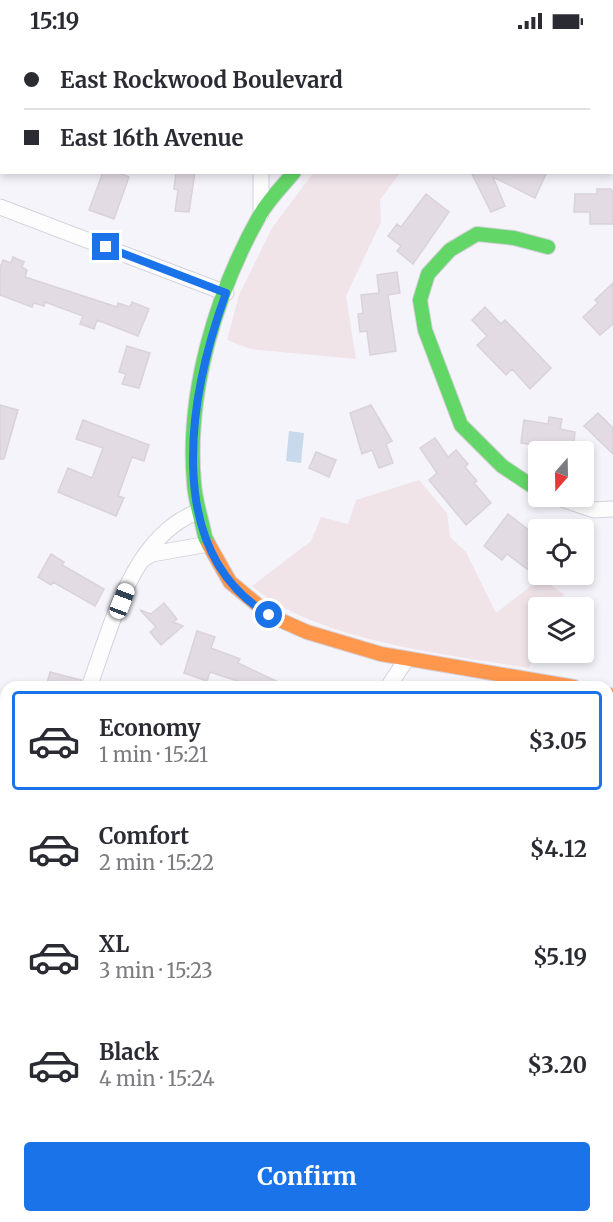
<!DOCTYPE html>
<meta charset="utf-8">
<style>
:root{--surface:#fff;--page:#f7f7f7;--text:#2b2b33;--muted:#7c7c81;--line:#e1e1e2;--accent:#1a73e8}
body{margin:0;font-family:Merriweather,serif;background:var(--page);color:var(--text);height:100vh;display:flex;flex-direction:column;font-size:22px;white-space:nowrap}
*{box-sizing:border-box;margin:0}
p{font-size:20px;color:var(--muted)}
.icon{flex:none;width:33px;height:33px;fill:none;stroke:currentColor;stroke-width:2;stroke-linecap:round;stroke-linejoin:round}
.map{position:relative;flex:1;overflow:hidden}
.details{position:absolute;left:0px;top:639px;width:614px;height:542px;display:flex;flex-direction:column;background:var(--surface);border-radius:18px 18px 0 0;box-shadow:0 3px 9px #0003}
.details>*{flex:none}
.guide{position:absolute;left:0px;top:0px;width:614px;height:132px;box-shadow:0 3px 9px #0003;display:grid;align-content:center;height:132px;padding:0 24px;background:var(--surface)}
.needle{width:39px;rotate:200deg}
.controls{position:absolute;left:528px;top:399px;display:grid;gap:12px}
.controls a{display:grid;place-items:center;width:66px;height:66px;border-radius:6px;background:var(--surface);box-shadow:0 3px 9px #0003;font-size:30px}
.end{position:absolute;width:27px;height:27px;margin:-14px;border:8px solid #1a73e8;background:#fff;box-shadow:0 0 0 3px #fff}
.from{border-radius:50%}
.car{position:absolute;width:18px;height:36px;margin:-18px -9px;border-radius:8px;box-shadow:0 0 4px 2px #0007;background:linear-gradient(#fff 24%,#345 0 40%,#fff 0 76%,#345 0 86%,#fff 0)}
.guide b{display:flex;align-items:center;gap:21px;height:57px;font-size:22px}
.guide b+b{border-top:2px solid var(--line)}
.guide i{width:15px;height:15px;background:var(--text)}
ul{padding:10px 0 0;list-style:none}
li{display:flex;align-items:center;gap:18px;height:99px;margin:0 12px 9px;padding:0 12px;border:3px solid transparent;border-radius:6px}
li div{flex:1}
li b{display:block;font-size:22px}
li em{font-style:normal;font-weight:700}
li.selected{border-color:var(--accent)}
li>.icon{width:54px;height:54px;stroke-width:1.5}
.action{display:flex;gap:12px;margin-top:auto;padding:12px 24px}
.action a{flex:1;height:69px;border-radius:6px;background:var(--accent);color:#fff;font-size:24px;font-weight:700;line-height:69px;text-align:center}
.status{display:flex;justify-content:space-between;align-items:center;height:42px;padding:0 30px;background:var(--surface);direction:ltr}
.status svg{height:16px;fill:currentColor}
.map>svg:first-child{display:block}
.built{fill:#efeafa}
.green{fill:#f0e4e9}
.water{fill:#c7d9ea}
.building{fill:#e2dbe3;stroke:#d9d2da;stroke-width:1.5}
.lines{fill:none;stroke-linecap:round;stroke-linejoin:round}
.street-casing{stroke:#d4d1db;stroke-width:17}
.fast-casing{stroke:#d4d1db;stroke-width:16}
.slow-casing{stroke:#d4d1db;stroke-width:16}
.jam-casing{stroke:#d4d1db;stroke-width:16}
.street{stroke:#fefdfe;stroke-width:15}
.fast{stroke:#63d668;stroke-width:14}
.slow{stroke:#ff974d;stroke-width:14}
.jam{stroke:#b3261e;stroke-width:14}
.route{stroke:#1a73e8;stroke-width:8}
</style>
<div class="status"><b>15:19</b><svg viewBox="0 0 49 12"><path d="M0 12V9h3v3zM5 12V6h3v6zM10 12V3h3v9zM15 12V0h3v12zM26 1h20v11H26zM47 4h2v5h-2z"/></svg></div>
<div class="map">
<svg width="613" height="1180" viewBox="0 0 613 1180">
<rect width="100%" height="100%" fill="#f6f4fb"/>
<!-- built -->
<path class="built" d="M0 739H6V872L0 856Z"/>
<!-- green -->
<path class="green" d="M313 131H400L380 158 381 180 346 254 356 317 250 307 227 298 239 253 272 186Z
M419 438 447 471 450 495 466 510 496 571 541 536 564 552 558 565 538 566V606L529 626C446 612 316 599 252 544L311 499 321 475 348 482 356 458Z"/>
<!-- water -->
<path class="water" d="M289 389 304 391 301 421 286 419Z"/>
<!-- building -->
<path class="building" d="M103 130H117L129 135 114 177 89 168Z
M176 130H195L189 170 175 169 178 148 174 147Z
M471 130H547L535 156 493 135 505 164 491 170Z
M597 147H611L613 151V182H590V170H574L575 152H597Z
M426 152 449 170 413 222 397 209 401 204 388 194 397 182 401 185Z
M13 215 24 220 22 225 27 228 25 235 117 265 118 261 130 265 132 260 149 267 138 294 97 278 94 287 80 282 83 274 45 260 44 264 34 261 32 265 0 253V226L3 218 11 221Z
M397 230 400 251 388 253 396 309 370 313 367 289 360 290 358 272 363 271 361 253 379 251 377 233Z
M613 241V282L600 293 583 275 598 261 595 258Z
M485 265 501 282 505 278 551 326 530 347 512 327 506 333 477 303 487 294 472 278Z
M127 304 150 311 139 346 122 342 126 332 119 330Z
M0 363 18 368 4 417H0Z
M371 363 392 399 386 402 393 421 379 426 372 408 362 412 350 371Z
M598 371 613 386V412L584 384Z
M549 375 562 377 560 387 575 390 573 410 533 406V403L521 401 524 378 548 382Z
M83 378 149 403 144 419 132 415 118 454 124 456 116 474 58 450 68 426 92 436 103 406 76 397Z
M435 396 448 415 456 408 468 422 465 425 477 439 474 441 491 461 466 483 429 438 437 431 420 406Z
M316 410 336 418 329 435 309 426Z
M508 472 538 495V520L531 530 507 512 502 518 484 504Z
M51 512 64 520 62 523 104 547 95 564 53 540 51 543 38 535Z
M164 561 177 577 173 580 183 584 161 603 150 590 156 585 140 568 151 572Z
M197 589 215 595 211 606 240 617 238 621 289 645H237L240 640 210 630 207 639 184 631Z
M50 630 81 638 79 645H46Z"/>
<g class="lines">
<!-- street casing -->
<g class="street-casing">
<path id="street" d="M601 0V2
M262 2V0
M0 165 226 251
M261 172V130
M553 454 594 468 613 467
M142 518 152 512 208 502
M89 645C112 584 131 496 197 470
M388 645 406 618
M0 725H6
M608 912 613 914
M608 944 613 929
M0 988 6 990
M233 1180 234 1174
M484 1180 491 1174"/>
</g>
<!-- fast casing -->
<g class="fast-casing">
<path id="fast" d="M538 448 502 424 461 383 425 288 420 258 428 232 450 208 477 192 514 196 548 205
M209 503 205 495C202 478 195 459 194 441 186 351 216 251 260 173 269 157 283 144 294 130"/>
</g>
<!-- slow casing -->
<g class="slow-casing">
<path id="slow" d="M209 503 230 540 271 574 307 590 381 612 574 645
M608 653 613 654"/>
</g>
<!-- jam casing -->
<g class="jam-casing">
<path id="jam" d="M612 31H613
M0 927 6 946
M121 1174 125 1180"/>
</g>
<!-- street -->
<use href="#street" class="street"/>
<!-- fast -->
<use href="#fast" class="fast"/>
<!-- slow -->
<use href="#slow" class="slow"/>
<!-- jam -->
<use href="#jam" class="jam"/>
</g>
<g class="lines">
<!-- route -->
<path class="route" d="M106 205 226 251C190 350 160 508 269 573"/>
</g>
</svg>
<div class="controls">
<a><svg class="needle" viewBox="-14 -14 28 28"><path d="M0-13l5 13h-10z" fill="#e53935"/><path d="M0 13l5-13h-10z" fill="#7c7c81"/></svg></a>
<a><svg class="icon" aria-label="locate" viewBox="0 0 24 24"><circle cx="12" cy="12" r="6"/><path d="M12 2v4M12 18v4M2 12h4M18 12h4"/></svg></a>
<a><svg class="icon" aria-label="layers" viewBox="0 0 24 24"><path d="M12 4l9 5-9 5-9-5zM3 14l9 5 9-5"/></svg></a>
</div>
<i class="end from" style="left:269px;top:573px"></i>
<i class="end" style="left:106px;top:205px"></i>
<i class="car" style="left:122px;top:559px;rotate:21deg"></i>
<div class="guide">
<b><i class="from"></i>East Rockwood Boulevard</b>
<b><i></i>East 16th Avenue</b>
</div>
<section class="details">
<ul>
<li class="selected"><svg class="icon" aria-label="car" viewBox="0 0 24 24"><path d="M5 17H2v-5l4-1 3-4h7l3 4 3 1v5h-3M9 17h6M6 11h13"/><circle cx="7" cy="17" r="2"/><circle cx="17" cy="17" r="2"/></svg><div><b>Economy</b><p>1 min · 15:21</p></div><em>$3.05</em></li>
<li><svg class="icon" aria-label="car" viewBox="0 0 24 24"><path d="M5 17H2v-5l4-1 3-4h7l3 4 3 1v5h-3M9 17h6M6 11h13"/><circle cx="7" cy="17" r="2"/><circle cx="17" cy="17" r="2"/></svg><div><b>Comfort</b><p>2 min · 15:22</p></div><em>$4.12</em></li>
<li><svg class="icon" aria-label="car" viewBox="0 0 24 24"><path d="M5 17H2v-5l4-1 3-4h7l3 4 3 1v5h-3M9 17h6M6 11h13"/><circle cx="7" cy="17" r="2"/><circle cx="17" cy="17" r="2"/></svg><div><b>XL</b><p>3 min · 15:23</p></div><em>$5.19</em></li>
<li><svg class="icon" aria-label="car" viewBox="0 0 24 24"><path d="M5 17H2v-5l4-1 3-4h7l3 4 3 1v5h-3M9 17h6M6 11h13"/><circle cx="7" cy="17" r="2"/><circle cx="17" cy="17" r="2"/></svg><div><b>Black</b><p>4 min · 15:24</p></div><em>$3.20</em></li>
</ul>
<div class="action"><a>Confirm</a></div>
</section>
</div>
